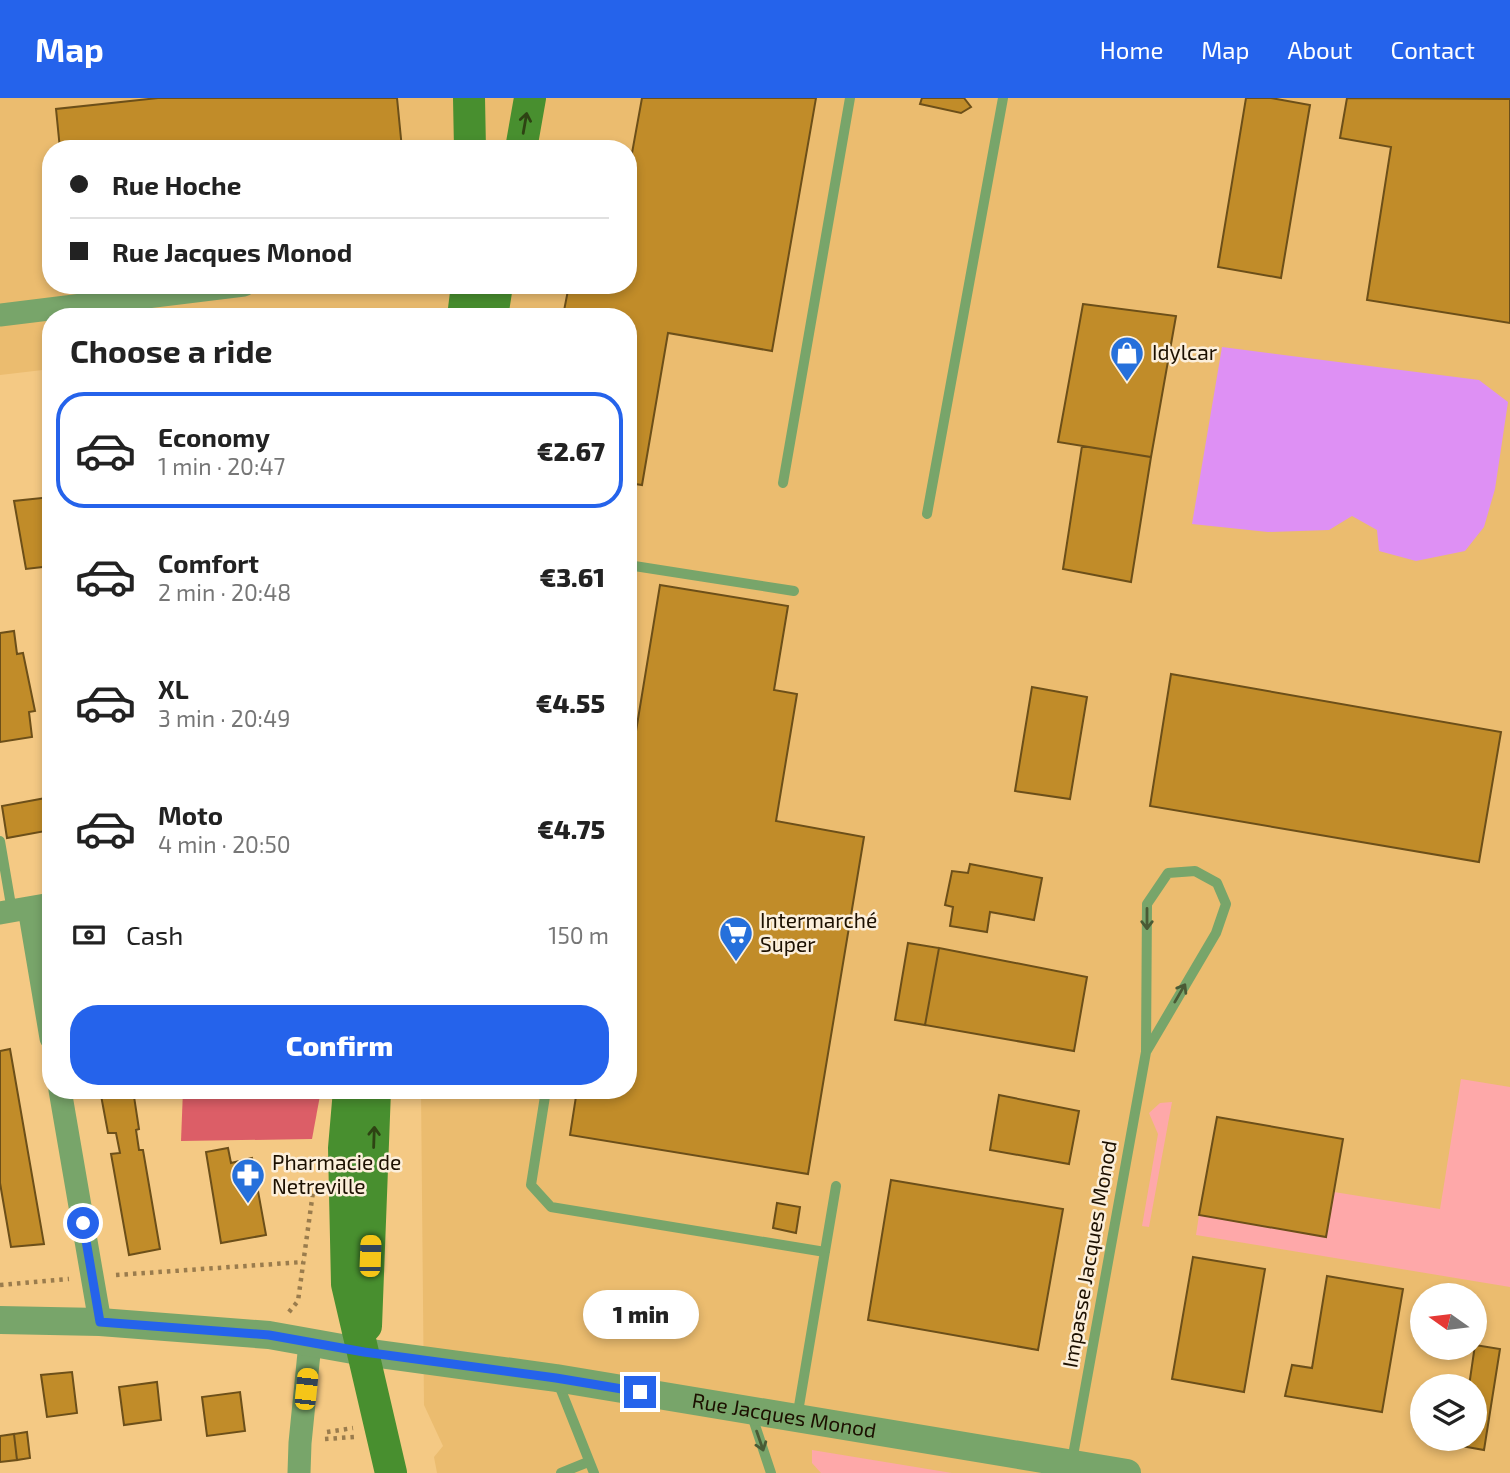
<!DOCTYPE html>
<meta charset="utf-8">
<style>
:root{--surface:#fff;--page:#f2f2f2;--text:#222;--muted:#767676;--line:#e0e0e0;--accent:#2563eb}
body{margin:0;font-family:"Exo 2",sans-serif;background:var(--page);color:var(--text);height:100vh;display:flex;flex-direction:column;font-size:26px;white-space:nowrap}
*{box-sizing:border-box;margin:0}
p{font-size:23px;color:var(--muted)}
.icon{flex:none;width:38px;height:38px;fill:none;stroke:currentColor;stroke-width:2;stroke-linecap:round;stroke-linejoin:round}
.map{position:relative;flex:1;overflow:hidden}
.panel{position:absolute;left:42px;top:210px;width:595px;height:791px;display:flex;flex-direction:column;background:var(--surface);border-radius:28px;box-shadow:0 4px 10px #0003}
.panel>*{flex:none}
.guide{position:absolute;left:42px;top:42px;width:595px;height:154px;border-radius:28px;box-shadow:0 4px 10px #0003;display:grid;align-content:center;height:154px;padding:0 28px;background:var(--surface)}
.needle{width:46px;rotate:284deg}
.buttons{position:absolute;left:1410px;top:1185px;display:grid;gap:14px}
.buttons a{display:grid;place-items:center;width:77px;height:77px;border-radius:50%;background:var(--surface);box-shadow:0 4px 10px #0003;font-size:35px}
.end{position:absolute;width:32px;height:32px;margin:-16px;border:9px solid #2563eb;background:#fff;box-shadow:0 0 0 4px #fff}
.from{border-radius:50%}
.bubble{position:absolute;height:49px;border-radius:24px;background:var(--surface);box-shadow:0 4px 10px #0003;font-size:23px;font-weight:800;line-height:49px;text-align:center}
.car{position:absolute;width:21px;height:42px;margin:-21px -10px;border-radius:9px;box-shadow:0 0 5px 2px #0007;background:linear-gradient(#f5c518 24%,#345 0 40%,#f5c518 0 76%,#345 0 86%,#f5c518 0)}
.guide b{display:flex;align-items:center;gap:24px;height:66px;font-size:26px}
.guide b+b{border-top:2px solid var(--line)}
.guide i{width:18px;height:18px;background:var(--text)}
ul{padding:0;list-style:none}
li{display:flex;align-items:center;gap:21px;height:116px;margin:0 14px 10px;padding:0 14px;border:4px solid transparent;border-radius:28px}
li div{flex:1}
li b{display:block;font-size:26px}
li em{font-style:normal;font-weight:800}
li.active{border-color:var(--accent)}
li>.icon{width:63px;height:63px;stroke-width:1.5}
h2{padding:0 28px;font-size:32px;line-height:84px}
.pay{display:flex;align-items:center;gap:18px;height:77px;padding:0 28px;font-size:26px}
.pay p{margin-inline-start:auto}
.button{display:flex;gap:14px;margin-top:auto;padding:14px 28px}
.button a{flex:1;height:80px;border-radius:28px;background:var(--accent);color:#fff;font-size:28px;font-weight:800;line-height:80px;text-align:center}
header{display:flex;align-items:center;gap:42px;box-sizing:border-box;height:98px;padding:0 35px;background:var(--accent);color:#fff}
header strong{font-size:33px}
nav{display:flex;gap:38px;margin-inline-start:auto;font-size:24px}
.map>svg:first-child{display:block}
.built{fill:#ebbc6f;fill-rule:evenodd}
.green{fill:#fea8a9}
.forest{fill:#dc5e67}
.water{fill:#de90f4}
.building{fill:#c18c29;stroke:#6c4f19;stroke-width:2}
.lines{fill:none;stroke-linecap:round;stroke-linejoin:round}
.path{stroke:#9a7c4d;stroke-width:4.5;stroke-dasharray:3.5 5;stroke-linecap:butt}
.service{stroke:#78a56a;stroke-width:10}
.minor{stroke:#78a56a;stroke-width:23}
.tertiary{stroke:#78a56a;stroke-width:28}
.secondary{stroke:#488f2f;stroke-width:32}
.oneway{stroke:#2e4313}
.oneway2{stroke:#4a5a35}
.route{stroke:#2563eb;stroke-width:9}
.labels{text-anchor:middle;stroke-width:5;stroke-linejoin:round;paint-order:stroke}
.poi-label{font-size:21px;fill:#1c1000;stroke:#fcefdb;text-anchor:start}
.street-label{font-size:21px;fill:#1c1000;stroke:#fcefdb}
</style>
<header>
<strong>Map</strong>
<nav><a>Home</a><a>Map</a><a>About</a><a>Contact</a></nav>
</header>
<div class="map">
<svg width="1510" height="1375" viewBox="0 0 1510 1375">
<rect width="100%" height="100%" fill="#f4c984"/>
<!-- built -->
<path class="built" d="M0 0H1510V1375H437L434 1359 443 1348 424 1307 421 992H628V219H51V271L0 277ZM51 51H628V187H51ZM1423 1197H1475V1250H1423ZM1423 1288H1475V1340H1423Z"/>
<!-- green -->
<path class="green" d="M1461 981 1510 989V1189L1196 1137 1199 1117 1326 1139 1334 1094 1440 1111Z
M1172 1004 1149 1129 1142 1128 1158 1036 1149 1015 1160 1005Z
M812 1352 952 1375H821L812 1365Z"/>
<!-- forest -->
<path class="forest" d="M183 992H321L312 1041 181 1043Z"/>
<!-- water -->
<path class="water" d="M1222 249 1479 282 1508 304 1495 391 1484 429 1465 453 1416 463 1379 453 1377 432 1352 418 1329 432 1268 434 1192 426Z"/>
<!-- building -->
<path class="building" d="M158 0H397L402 51H60L56 11Z
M642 0H816L772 253 668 235 642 387 628 385V219H558L563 218 569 187H628V77Z
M922 0H964L971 9 961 15 920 6Z
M1246 0H1271L1310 7 1281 180 1218 169Z
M1347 0 1510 1V225L1367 202 1391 49 1340 40Z
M1083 206 1176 218 1151 359 1058 344Z
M1082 348 1151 359 1131 484 1063 471Z
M51 399V468L26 471 14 403Z
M660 487 788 508 774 592 797 596 776 723 864 739 808 1076 570 1037 577 992H628V682Z
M14 533 17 556 23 555 35 613 29 614 32 639 0 644V535Z
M1171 576 1501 634 1479 764 1150 708Z
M1032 589 1087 599 1070 701 1015 693Z
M51 699V732L7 740 2 708Z
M970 766 1042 780 1034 822 990 814 987 834 950 828 953 809 945 807 952 773 968 775Z
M908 845 939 850 925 927 895 922Z
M939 850 1087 879 1074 953 925 927Z
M10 951 44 1146 11 1149 0 1085V953Z
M100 992H133L139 1031 136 1032 139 1052H143L160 1151 129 1157 111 1056 120 1055 116 1035H108Z
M999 997 1079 1013 1069 1066 990 1052Z
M1217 1019 1343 1041 1326 1139 1199 1117Z
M228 1050 231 1065 252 1060 266 1137 221 1145 206 1054Z
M891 1082 1063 1111 1038 1252 868 1222Z
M777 1105 800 1109 796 1135 773 1130Z
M1193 1159 1265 1171 1244 1294 1172 1281Z
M1327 1178 1403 1191 1382 1314 1285 1298 1292 1267 1312 1270Z
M1475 1247 1500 1251 1484 1352 1439 1344 1440 1340H1475V1288H1469Z
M72 1274 77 1315 47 1319 41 1277Z
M157 1284 161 1322 124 1327 119 1289Z
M240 1294 245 1333 207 1338 202 1299Z
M27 1334 30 1360 17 1362 14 1336Z
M14 1336 17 1362 0 1364V1338Z"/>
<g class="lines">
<!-- path -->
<path class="path" d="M116 1177 303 1164
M0 1187 69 1181
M289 1214 298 1203 313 1094
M327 1334 353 1330
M325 1341 354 1339"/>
<!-- service -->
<path class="service" d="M783 385 850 0
M927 416 1003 0
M628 467 794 493
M0 743 12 813
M546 992 531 1087 551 1109 825 1154
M557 1282 594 1375
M751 1315 771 1375
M797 1320 836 1088
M1072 1363 1146 954 1147 806 1168 775 1195 773 1217 785 1226 806 1216 835 1146 954
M561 1375 588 1364"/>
<!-- minor -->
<path class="minor" d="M0 217 244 187
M29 810 51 940
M0 815 51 806
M60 992 100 1224
M299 1375 300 1345 310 1245"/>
<!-- tertiary -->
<path class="tertiary" id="s1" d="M0 1222 100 1224 269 1237 364 1254 556 1280 1127 1375"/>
<!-- secondary -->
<path class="secondary" d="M469 0 470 51
M521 51 530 0
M463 219 467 187
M492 219 497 187
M349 992 344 1050 347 1186 391 1375
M366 1228 375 992"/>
</g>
<!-- one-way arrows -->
<defs><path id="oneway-shaft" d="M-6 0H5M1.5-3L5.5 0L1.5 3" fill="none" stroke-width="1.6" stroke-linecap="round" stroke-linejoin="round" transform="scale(1.75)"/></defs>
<g class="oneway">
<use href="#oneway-shaft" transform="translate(525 25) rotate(-80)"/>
<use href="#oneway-shaft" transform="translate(374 1039) rotate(-88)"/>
</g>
<g class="oneway2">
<use href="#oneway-shaft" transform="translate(1147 821) rotate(90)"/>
<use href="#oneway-shaft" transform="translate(1180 895) rotate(-60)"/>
<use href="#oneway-shaft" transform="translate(760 1343) rotate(71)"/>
</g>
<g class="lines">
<!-- route -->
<path class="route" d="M83 1125 100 1224 269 1237 364 1254 556 1280 640 1294"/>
</g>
<!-- icons -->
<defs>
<g id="shop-pin" transform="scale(1.75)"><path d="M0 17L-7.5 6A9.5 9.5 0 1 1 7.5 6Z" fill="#2670db" stroke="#fcefdb"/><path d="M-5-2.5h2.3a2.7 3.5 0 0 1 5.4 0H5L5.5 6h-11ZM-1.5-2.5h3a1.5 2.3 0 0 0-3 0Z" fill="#fff"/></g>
<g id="supermarket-pin" transform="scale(1.75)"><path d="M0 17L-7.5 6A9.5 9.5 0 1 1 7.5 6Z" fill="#2670db" stroke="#fcefdb"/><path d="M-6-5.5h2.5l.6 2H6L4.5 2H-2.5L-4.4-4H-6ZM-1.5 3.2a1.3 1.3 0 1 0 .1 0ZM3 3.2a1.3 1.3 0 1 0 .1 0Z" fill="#fff"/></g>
<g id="pharmacy-pin" transform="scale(1.75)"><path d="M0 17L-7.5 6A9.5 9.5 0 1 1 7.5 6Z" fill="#2670db" stroke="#fcefdb"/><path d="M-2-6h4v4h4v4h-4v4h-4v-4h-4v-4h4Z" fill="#fff"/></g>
</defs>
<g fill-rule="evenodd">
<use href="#shop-pin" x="1127" y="255"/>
<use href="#supermarket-pin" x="736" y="835"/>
<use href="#pharmacy-pin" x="248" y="1077"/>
</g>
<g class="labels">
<!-- poi labels -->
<g class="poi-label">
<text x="1152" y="262">Idylcar</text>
<text x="760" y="830">Intermarché<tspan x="760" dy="24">Super</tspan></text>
<text x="272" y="1072">Pharmacie de<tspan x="272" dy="24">Netreville</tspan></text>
</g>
<!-- street labels -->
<g class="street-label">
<text transform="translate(1090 1156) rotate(-80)" y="7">Impasse Jacques Monod</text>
<text dy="7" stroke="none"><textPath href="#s1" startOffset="791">Rue Jacques Monod</textPath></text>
</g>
</g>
</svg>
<div class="buttons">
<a><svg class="needle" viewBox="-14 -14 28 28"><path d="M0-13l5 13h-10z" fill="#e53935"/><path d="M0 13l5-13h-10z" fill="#767676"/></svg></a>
<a><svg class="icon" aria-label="layers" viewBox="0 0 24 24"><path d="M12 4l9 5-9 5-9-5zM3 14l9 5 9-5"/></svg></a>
</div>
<i class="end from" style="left:83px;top:1125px"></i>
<i class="end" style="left:640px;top:1294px"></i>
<div class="bubble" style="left:583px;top:1192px;width:116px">1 min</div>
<i class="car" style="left:370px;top:1158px;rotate:2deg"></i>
<i class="car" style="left:306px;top:1291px;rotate:6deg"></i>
<div class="guide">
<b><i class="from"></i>Rue Hoche</b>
<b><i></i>Rue Jacques Monod</b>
</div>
<section class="panel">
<h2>Choose a ride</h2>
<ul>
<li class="active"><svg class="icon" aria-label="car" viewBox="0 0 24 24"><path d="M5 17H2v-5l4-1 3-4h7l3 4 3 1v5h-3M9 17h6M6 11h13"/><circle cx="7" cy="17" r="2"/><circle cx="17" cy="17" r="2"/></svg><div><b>Economy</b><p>1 min · 20:47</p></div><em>€2.67</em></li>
<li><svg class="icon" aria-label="car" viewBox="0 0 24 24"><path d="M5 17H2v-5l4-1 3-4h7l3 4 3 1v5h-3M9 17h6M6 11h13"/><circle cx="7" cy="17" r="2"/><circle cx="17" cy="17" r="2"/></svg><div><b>Comfort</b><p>2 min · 20:48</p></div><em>€3.61</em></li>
<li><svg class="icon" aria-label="car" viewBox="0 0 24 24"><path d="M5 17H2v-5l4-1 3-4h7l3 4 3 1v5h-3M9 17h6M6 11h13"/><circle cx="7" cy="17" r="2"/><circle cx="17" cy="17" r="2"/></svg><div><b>XL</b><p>3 min · 20:49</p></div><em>€4.55</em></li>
<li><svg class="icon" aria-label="car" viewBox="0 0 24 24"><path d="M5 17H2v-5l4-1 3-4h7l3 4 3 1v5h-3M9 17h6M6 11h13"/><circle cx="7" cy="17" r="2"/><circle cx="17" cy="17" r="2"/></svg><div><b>Moto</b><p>4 min · 20:50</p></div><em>€4.75</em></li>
</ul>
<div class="pay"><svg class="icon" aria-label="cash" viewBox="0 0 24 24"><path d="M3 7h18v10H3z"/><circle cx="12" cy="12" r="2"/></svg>Cash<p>150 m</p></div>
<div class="button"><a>Confirm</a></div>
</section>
</div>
